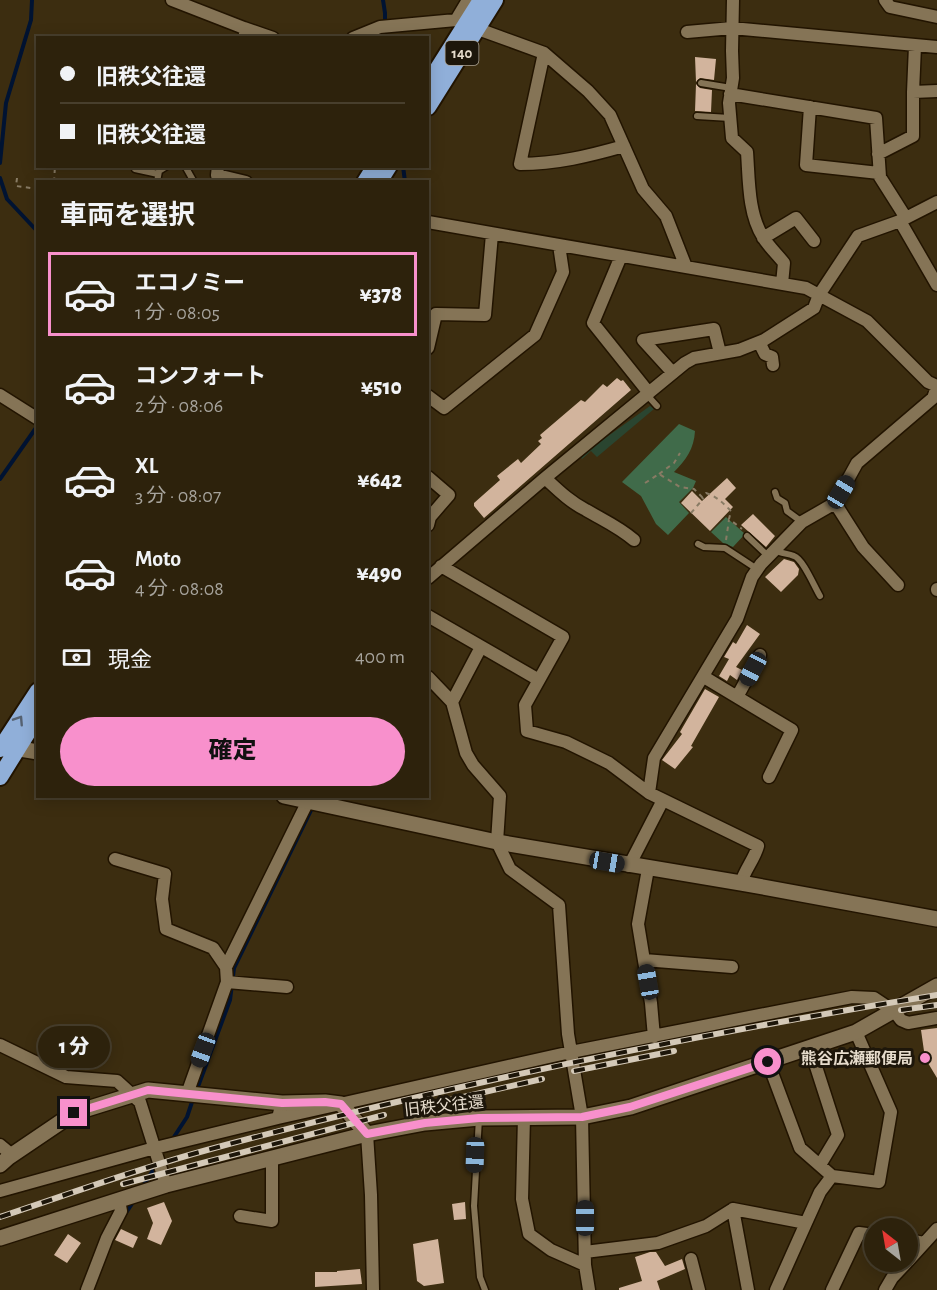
<!DOCTYPE html>
<html lang="ja">
<meta charset="utf-8">
<style>
:root{--surface:#2d220c;--page:#392f1a;--text:#f1f3f6;--muted:#a7a49d;--line:#483f2d;--accent:#f890cc}
body{margin:0;font-family:"Alegreya Sans","Noto Sans JP",sans-serif;background:var(--page);color:var(--text);height:100vh;display:flex;flex-direction:column;font-size:22px;white-space:nowrap}
*{box-sizing:border-box;margin:0}
p{font-size:20px;color:var(--muted)}
.icon{flex:none;width:33px;height:33px;fill:none;stroke:currentColor;stroke-width:2;stroke-linecap:round;stroke-linejoin:round}
.map{position:relative;flex:1;overflow:hidden}
.drawer{position:absolute;left:36px;top:180px;width:393px;height:618px;display:flex;flex-direction:column;background:var(--surface);border-radius:0px;box-shadow:0 3px 15px #0003,0 0 0 2px var(--line)}
.drawer>*{flex:none}
.guide{position:absolute;left:36px;top:36px;width:393px;height:132px;border-radius:0px;box-shadow:0 3px 15px #0003,0 0 0 2px var(--line);display:grid;align-content:center;height:132px;padding:0 24px;background:var(--surface)}
.needle{width:39px;rotate:329deg}
.tools{position:absolute;left:864px;top:1218px;display:grid;gap:12px}
.tools a{display:grid;place-items:center;width:54px;height:54px;border-radius:50%;background:var(--surface);box-shadow:0 3px 15px #0003,0 0 0 2px var(--line);font-size:30px}
.end{position:absolute;width:27px;height:27px;margin:-14px;border:8px solid #f890cc;background:#111;box-shadow:0 0 0 3px #111}
.from{border-radius:50%}
.bubble{position:absolute;height:42px;border-radius:21px;background:var(--surface);box-shadow:0 3px 15px #0003,0 0 0 2px var(--line);font-size:20px;font-weight:800;line-height:42px;text-align:center}
.car{position:absolute;width:18px;height:36px;margin:-18px -9px;border-radius:8px;box-shadow:0 0 4px 2px #0007;background:linear-gradient(#222 24%,#8ab4d8 0 40%,#222 0 76%,#8ab4d8 0 86%,#222 0)}
.guide b{display:flex;align-items:center;gap:21px;height:57px;font-size:22px}
.guide b+b{border-top:2px solid var(--line)}
.guide i{width:15px;height:15px;background:var(--text)}
ul{padding:0;list-style:none}
li{display:flex;align-items:center;gap:18px;height:84px;margin:0 12px 9px;padding:0 12px;border:3px solid transparent;border-radius:0px}
li div{flex:1}
li b{display:block;font-size:22px}
li em{font-style:normal;font-weight:800}
li.active{border-color:var(--accent)}
li>.icon{width:54px;height:54px;stroke-width:1.5}
h2{padding:0 24px;font-size:27px;line-height:72px}
.pay{display:flex;align-items:center;gap:15px;height:66px;padding:0 24px;font-size:22px}
.pay p{margin-inline-start:auto}
.primary-button{display:flex;gap:12px;margin-top:auto;padding:12px 24px}
.primary-button a{flex:1;height:69px;border-radius:36px;background:var(--accent);color:#111;font-size:24px;font-weight:800;line-height:69px;text-align:center}
.map>svg:first-child{display:block}
.green{fill:#2a4530}
.forest{fill:#406b4a}
.lines{fill:none;stroke-linecap:round;stroke-linejoin:round}
.stream{stroke:#001332;stroke-width:4}
.building{fill:#d2b49d}
.service-casing{stroke:#221400;stroke-width:9}
.minor-casing{stroke:#221400;stroke-width:15}
.tertiary-casing{stroke:#221400;stroke-width:18}
.trunk-casing{stroke:#221400;stroke-width:20}
.path{stroke:#887b64;stroke-width:2;stroke-dasharray:4.5 4.5;stroke-linecap:butt}
.service{stroke:#857456;stroke-width:6}
.minor{stroke:#857456;stroke-width:12}
.tertiary{stroke:#857456;stroke-width:15}
.trunk{stroke:#90afd9;stroke-width:16}
.rail-casing{stroke:#d4c9b8;stroke-width:6}
.rail{stroke:#1d160a;stroke-width:4;stroke-dasharray:11;stroke-linecap:butt}
.oneway{stroke:#566272}
.route{stroke:#f890cc;stroke-width:8}
.poi-dot{fill:#f890cc;stroke:#1d160a;stroke-width:2}
.labels{text-anchor:middle;stroke-width:6;stroke-linejoin:round;paint-order:stroke}
.shield{fill:#1d160a;stroke:#aaa192;stroke-width:1.5}
.shield-label{font-size:15px;font-weight:bold;fill:#e6dccc}
.poi-label{font-size:16px;font-weight:bold;fill:#e6dccc;stroke:#1d160a;text-anchor:end}
.street-label{font-size:16px;fill:#e6dccc;stroke:#1d160a}
</style>
<div class="map">
<svg width="937" height="1290" viewBox="0 0 937 1290">
<rect width="100%" height="100%" fill="#3c2d10"/>
<!-- green -->
<path class="green" d="M650 406 654 409 597 457 591 451 582 459 580 456Z"/>
<!-- forest -->
<path class="forest" d="M679 424 695 431C694 449 686 460 674 472L696 481 693 488 679 502 689 513 668 535 656 524 641 496 622 482Z
M726 517 745 534 733 547 723 543 711 532Z"/>
<g class="lines">
<!-- stream -->
<path class="stream" d="M383 0 385 13V38
M0 163 6 103 31 20 32 0
M403 166 405 182
M0 178 7 199 38 232
M0 479 38 425
M196 1092 230 1000 234 968 313 806
M172 1140 187 1117 193 1099
M142 1188 157 1164
M124 1216 135 1199"/>
</g>
<!-- building -->
<path class="building" d="M695 57 716 59 714 80 700 78 696 82Z
M696 84 700 88 712 90 711 112 695 111Z
M617 378 621 381 623 380 631 390 484 518 474 506V503L500 480 497 476 518 459 521 463 541 444 538 441 542 438 540 435 581 400 585 402 603 384 607 387Z
M727 478 736 488 725 499 733 507 710 531 681 503 692 491 702 501Z
M753 514 775 536 766 547 741 525Z
M784 559 794 562 799 569 798 575 781 592 765 577Z
M747 625 760 634 736 667 742 670 737 680 730 675 727 681 719 676 729 659 724 657 733 642 736 644Z
M705 689 719 697 691 746 693 747 675 769 662 760 682 734 680 732Z
M937 1028V1078L925 1058 921 1030Z
M164 1202 172 1221 161 1245 147 1239 153 1223 147 1208Z
M465 1202 466 1219 454 1220 452 1204Z
M121 1229 138 1237 133 1248 115 1240Z
M68 1234 81 1243 67 1263 54 1255Z
M438 1239 444 1283 424 1286 417 1281 413 1244Z
M650 1252H656L665 1266 682 1259 685 1269 657 1281 660 1290H619V1288L642 1281 635 1257Z
M360 1269 362 1284 315 1287V1272H337V1271Z"/>
<g class="lines">
<!-- service casing -->
<g class="service-casing">
<path id="service" d="M701 83 731 88
M697 116 730 118
M185 166 194 182
M135 169 158 174
M157 182 159 171 167 166
M647 395 657 406
M775 492 777 498 785 503 787 511 802 522
M747 536 768 556
M698 544 704 547 725 548 757 569
M775 550C781 554 787 553 794 556 803 559 814 586 820 596
M479 1118 474 1206 480 1277 485 1290"/>
</g>
<!-- minor casing -->
<g class="minor-casing">
<path id="minor" d="M172 0 244 28 246 38
M733 0 732 51 733 78 729 103 732 138 747 152C749 179 748 214 763 237 768 246 777 254 784 263L782 284
M885 0 890 7 937 17
M461 23 456 20 468 0
M244 28 273 38
M478 29 544 53 588 91 610 115 643 189 666 216 686 267
M687 32 732 28 937 47
M353 38 380 27 456 20
M915 46 913 92 937 91
M544 53 520 164C556 164 589 156 624 146
M730 94 876 118 880 177 906 218
M810 107 806 165 879 173
M878 154 913 136V92
M218 166 217 175 246 182
M900 221 937 285
M428 222 806 288 867 321 928 382 937 386
M763 238 796 218 814 241
M621 256 593 323 649 393
M759 342 765 354 772 357 773 365
M428 348 436 314 485 315 492 234
M673 373 643 340 714 329 720 353
M0 395 38 419
M428 396 444 408 535 335 563 272 559 245
M428 477 449 495 430 517 428 525
M545 478C558 490 570 502 586 510 603 520 619 527 634 540
M835 503 863 547 898 585
M441 566 563 637 525 705 527 731 566 742 609 763 649 793
M428 578 545 478 685 363 694 358 739 350 764 340 814 308 819 295 858 236 900 221 937 202
M937 589V590
M428 616 539 680
M428 677 452 702 481 647
M704 677 792 730 769 777
M737 697 760 655
M452 702 466 753 473 765 500 796 497 842 510 869 559 905 568 1034 582 1117 585 1265 589 1290
M115 859 165 874 162 899 166 929 213 948 226 967
M629 866 663 800
M648 869 638 924 651 1003 654 1037
M741 883C745 869 754 860 758 846L649 793 654 758 737 619 752 577 761 564 802 522 835 503 857 463 933 398 937 387
M644 960 732 967
M227 982 287 987
M0 1045 66 1077 117 1081 140 1102 166 1185
M810 1048 838 1135 820 1165
M187 1094 227 982 226 967 308 801
M524 1117 522 1199 529 1234 551 1250 585 1265
M278 1118 571 1052 852 997 874 998 895 1012 901 1020 908 1023 937 1018
M367 1134 371 1195 373 1290
M0 1145 12 1155
M832 1176 879 1182 891 1112 856 1032
M0 1191 151 1149 278 1118 280 1110
M733 1209 748 1290
M240 1216 272 1221V1157
M908 1240 924 1243
M585 1252 658 1243 706 1226 733 1209 806 1223 820 1192 832 1176 800 1148 768 1062
M691 1259 699 1290
M908 1261 937 1229
M87 1290 107 1238 121 1211 119 1200
M776 1290 806 1223
M832 1290 859 1233 874 1235
M885 1290 892 1278 907 1262"/>
</g>
<!-- tertiary casing -->
<g class="tertiary-casing">
<path id="tertiary" d="M8 747 38 752
M284 796 497 842 741 883 937 919
M0 1165 9 1157 74 1113 148 1090 282 1103 325 1102 341 1104 367 1134
M0 1238 166 1185 367 1134 425 1123 479 1118 582 1117 631 1107 856 1032 937 986"/>
</g>
<!-- trunk casing -->
<g class="trunk-casing">
<path id="trunk" d="M428 84 481 0
M428 107 495 0
M365 182 375 166
M379 182 389 166
M0 749 38 691
M0 777 38 716"/>
</g>
<!-- path -->
<path class="path" d="M17 178 16 186 38 189
M54 182 55 166
M659 474 674 463 680 453
M645 483 659 474 680 487 694 489 702 497 706 493C716 496 723 503 731 511L729 519 742 529
M691 513 703 499 702 497
M726 540 729 520"/>
<!-- service -->
<use href="#service" class="service"/>
<!-- minor -->
<use href="#minor" class="minor"/>
<!-- tertiary -->
<use href="#tertiary" class="tertiary"/>
<!-- trunk -->
<use href="#trunk" class="trunk"/>
<!-- rail casing -->
<g class="rail-casing">
<path id="rail" d="M901 1010 937 1005
M574 1071 674 1051
M410 1109 542 1079
M123 1184 384 1115
M0 1217C69 1194 137 1169 207 1150 447 1085 692 1035 937 995"/>
</g>
<!-- rail -->
<use href="#rail" class="rail"/>
</g>
<!-- one-way arrows -->
<defs><path id="oneway-chevron" d="M-2-3.5L2.5 0L-2 3.5" fill="none" stroke-width="1.6" stroke-linecap="round" stroke-linejoin="round" transform="scale(1.5)"/></defs>
<use class="oneway" href="#oneway-chevron" transform="translate(19 720) rotate(-57)"/>
<g class="lines">
<!-- route -->
<path class="route" d="M74 1113 148 1090 282 1103 325 1102 341 1104 367 1134 425 1123 479 1118 582 1117 630 1107 768 1062"/>
</g>
<!-- markers -->
<circle class="poi-dot" cx="925" cy="1058" r="6"/>
<g class="labels">
<!-- shield labels -->
<rect class="shield" x="445.5" y="41" width="33" height="24" rx="4.5"/>
<g class="shield-label">
<text x="462" y="58">140</text>
</g>
<!-- poi labels -->
<g class="poi-label">
<text x="913" y="1064">熊谷広瀬郵便局</text>
</g>
<!-- street labels -->
<g class="street-label">
<text transform="translate(444 1105) rotate(-6)" y="6">旧秩父往還</text>
</g>
</g>
</svg>
<div class="tools">
<a><svg class="needle" viewBox="-14 -14 28 28"><path d="M0-13l5 13h-10z" fill="#e53935"/><path d="M0 13l5-13h-10z" fill="#a7a49d"/></svg></a>
</div>
<i class="end from" style="left:768px;top:1062px"></i>
<i class="end" style="left:74px;top:1113px"></i>
<div class="bubble" style="left:38px;top:1026px;width:72px">1 分</div>
<i class="car" style="left:841px;top:492px;rotate:31deg"></i>
<i class="car" style="left:753px;top:669px;rotate:208deg"></i>
<i class="car" style="left:607px;top:862px;rotate:100deg"></i>
<i class="car" style="left:648px;top:982px;rotate:350deg"></i>
<i class="car" style="left:203px;top:1050px;rotate:200deg"></i>
<i class="car" style="left:475px;top:1155px;rotate:182deg"></i>
<i class="car" style="left:585px;top:1218px;rotate:0deg"></i>
<div class="guide">
<b><i class="from"></i>旧秩父往還</b>
<b><i></i>旧秩父往還</b>
</div>
<section class="drawer">
<h2>車両を選択</h2>
<ul>
<li class="active"><svg class="icon" aria-label="car" viewBox="0 0 24 24"><path d="M5 17H2v-5l4-1 3-4h7l3 4 3 1v5h-3M9 17h6M6 11h13"/><circle cx="7" cy="17" r="2"/><circle cx="17" cy="17" r="2"/></svg><div><b>エコノミー</b><p>1 分 · 08:05</p></div><em>¥378</em></li>
<li><svg class="icon" aria-label="car" viewBox="0 0 24 24"><path d="M5 17H2v-5l4-1 3-4h7l3 4 3 1v5h-3M9 17h6M6 11h13"/><circle cx="7" cy="17" r="2"/><circle cx="17" cy="17" r="2"/></svg><div><b>コンフォート</b><p>2 分 · 08:06</p></div><em>¥510</em></li>
<li><svg class="icon" aria-label="car" viewBox="0 0 24 24"><path d="M5 17H2v-5l4-1 3-4h7l3 4 3 1v5h-3M9 17h6M6 11h13"/><circle cx="7" cy="17" r="2"/><circle cx="17" cy="17" r="2"/></svg><div><b>XL</b><p>3 分 · 08:07</p></div><em>¥642</em></li>
<li><svg class="icon" aria-label="car" viewBox="0 0 24 24"><path d="M5 17H2v-5l4-1 3-4h7l3 4 3 1v5h-3M9 17h6M6 11h13"/><circle cx="7" cy="17" r="2"/><circle cx="17" cy="17" r="2"/></svg><div><b>Moto</b><p>4 分 · 08:08</p></div><em>¥490</em></li>
</ul>
<div class="pay"><svg class="icon" aria-label="cash" viewBox="0 0 24 24"><path d="M3 7h18v10H3z"/><circle cx="12" cy="12" r="2"/></svg>現金<p>400 m</p></div>
<div class="primary-button"><a>確定</a></div>
</section>
</div>
